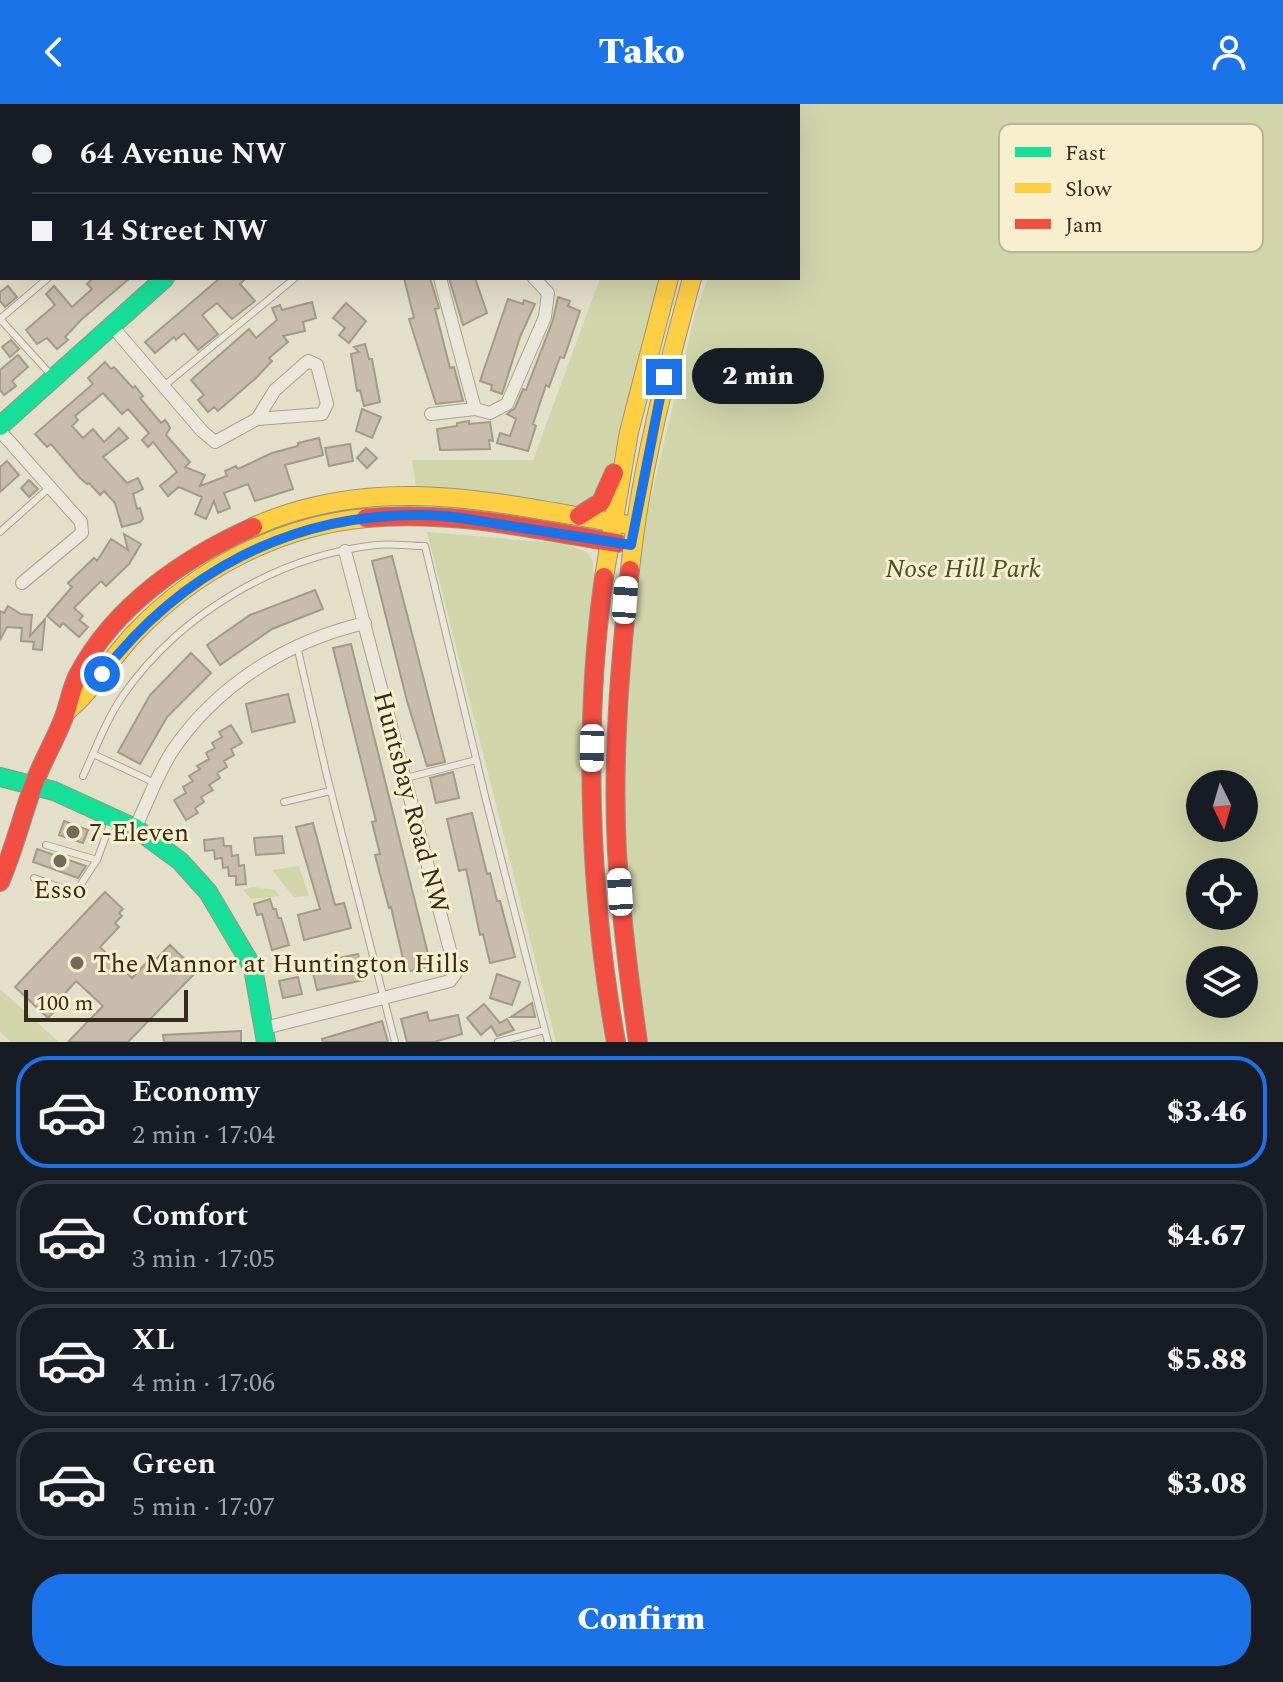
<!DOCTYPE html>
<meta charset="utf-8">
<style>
:root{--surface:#171b24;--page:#20242c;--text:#f1f3f6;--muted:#9ea1a6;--line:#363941;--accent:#1a73e8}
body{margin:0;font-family:Spectral,serif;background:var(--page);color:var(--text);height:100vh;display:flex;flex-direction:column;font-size:30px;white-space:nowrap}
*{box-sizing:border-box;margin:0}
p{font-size:26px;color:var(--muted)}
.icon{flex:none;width:44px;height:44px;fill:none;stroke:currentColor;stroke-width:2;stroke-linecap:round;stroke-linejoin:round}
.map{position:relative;height:938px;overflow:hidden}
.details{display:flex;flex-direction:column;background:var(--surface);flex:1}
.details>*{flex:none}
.banner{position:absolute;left:0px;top:0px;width:800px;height:176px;box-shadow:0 8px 32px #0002;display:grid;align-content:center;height:176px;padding:0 32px;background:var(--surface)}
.needle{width:52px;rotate:175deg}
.buttons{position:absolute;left:1186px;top:666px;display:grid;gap:16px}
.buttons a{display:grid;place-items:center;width:72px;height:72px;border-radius:50%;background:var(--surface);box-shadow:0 8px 32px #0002;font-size:40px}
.scale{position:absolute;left:24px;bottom:20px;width:164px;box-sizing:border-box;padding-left:8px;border:4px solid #372b1b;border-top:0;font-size:22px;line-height:28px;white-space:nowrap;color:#372b1b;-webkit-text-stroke:6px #f7efcd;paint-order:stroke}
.end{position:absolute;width:36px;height:36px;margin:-18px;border:10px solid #1a73e8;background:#fff;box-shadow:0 0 0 4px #fff}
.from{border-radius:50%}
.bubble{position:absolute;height:56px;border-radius:28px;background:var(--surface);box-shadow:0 8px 32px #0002;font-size:26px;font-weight:800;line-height:56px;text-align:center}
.car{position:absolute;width:24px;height:48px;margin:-24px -12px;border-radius:10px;box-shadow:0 0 6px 2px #0007;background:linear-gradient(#fff 24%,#345 0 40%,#fff 0 76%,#345 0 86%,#fff 0)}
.banner b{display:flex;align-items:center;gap:28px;height:76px;font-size:30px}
.banner b+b{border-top:2px solid var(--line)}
.banner i{width:20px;height:20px;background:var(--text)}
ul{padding:14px 0 0;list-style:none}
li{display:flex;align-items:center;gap:24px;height:112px;margin:0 16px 12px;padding:0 16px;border:4px solid var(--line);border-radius:32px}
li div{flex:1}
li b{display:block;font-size:30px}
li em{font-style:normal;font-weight:800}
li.active{border-color:var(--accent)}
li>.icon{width:72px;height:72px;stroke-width:1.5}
.cta{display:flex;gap:16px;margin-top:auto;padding:16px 32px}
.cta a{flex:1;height:92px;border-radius:32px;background:var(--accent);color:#fff;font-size:32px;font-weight:800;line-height:92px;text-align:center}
header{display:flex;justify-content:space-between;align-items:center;height:104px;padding:0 32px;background:var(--accent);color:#fff;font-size:36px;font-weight:800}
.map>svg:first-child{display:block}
.green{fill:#d1d6aa;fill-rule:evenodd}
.building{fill:#c8bdaa;stroke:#a49a88;stroke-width:2}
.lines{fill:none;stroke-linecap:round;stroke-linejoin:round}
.lane-casing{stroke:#a8a293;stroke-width:8}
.street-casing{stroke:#a8a293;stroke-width:14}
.fast-casing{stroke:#989283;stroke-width:20}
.slow-casing{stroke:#989283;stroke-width:20}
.jam-casing{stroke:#989283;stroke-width:20}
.lane{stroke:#ebe8db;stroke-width:6}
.street{stroke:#ebe8db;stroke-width:12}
.fast{stroke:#16e098;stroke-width:18}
.slow{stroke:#ffcf43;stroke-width:18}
.jam{stroke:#f24e42;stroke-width:18}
.route{stroke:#1a73e8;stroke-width:10}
.poi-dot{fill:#746a58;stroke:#f7efcd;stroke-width:3}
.labels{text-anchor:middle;stroke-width:6;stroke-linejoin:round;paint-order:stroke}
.park-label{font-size:26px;font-style:italic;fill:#425421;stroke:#f7efcd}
.street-label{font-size:26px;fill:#372b1b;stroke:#f7efcd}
.poi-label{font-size:26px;fill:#372b1b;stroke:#f7efcd;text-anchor:start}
.key{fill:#f7efcd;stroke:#bdb498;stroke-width:2}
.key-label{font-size:22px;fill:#372b1b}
</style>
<header><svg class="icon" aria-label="back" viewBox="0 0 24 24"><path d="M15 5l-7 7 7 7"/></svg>Tako<svg class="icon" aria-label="person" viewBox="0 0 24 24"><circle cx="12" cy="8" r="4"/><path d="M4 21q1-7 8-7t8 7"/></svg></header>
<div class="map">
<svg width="1283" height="938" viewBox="0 0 1283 938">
<rect width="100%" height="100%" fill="#e4dfc9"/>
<!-- green -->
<path class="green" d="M777 0H1283V938H646L631 834 624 739V616L643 426 695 210 708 174H798V2H776ZM1200 680H1244V724H1200ZM1200 768H1244V812H1200ZM1200 856H1244V900H1200Z
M600 174H661L642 238 610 368 591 400 572 403 416 383 412 356H533Z
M427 428 568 440 588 449 593 458 608 938H556Z
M299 762 309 792 294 793 272 766Z
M252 783 275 786 280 792 251 795 243 786Z
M0 885 59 938H11L0 928Z"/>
<!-- building -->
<path class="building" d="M93 174H130L82 215 65 233 68 236 57 245 47 234 37 240 26 226 55 201 46 190 54 182 72 203 92 185 87 180Z
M220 174H246L240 180 255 197 232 215 217 199 202 211 218 230 198 246 184 229 176 236 174 233 155 249 145 238Z
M404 174H430L439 204 435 205 450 264 454 263 463 297 436 300 409 215 414 214Z
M449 174H475L487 209 463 221Z
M8 182 17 193 5 203 0 197V188Z
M558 193 570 197 568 202 580 207 564 254 560 253 549 283 546 281 533 320 536 322 528 347 497 339 500 329 510 332 516 315 507 310 515 304 523 285 526 286 553 216Z
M508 195 523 200 524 196 535 200 520 233 502 290 491 286 492 281 480 277Z
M312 198 316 214 303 218 305 227 283 232 288 238 269 254 272 257 257 273 218 307 214 303 208 308 198 296 204 291 191 276 249 225 256 234 277 216 272 204 280 201 282 206Z
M346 199 366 217 349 239 339 231 345 224 333 214Z
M11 236 19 245 10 253 2 243Z
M365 240 369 255H372L380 298 364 302 360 286 357 287 351 250 359 248 354 243Z
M18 251 28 263 12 277 16 282 4 291 0 286V266Z
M105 258 111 265 114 263 133 284 135 282 143 292 140 294 161 319 165 316 168 320 170 324 166 331 190 358 185 363 205 371 200 382 227 372 225 367 236 362 238 365 272 349 298 342V339L319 334 323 351 285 361 293 385 255 397 248 380 224 389 230 404 218 409 214 397 206 415 195 410 202 393 179 383 168 392 160 382 177 368 153 338 148 343 142 336 149 329 128 305 122 310 103 289 75 312 78 316 72 322 83 334 93 325 104 338 119 324 128 334 103 353 127 379 138 374 143 385 133 390 137 405 140 404 143 415 140 418 122 423 115 399 104 387 100 391 89 379 87 380 80 374 51 340 47 343 35 330 93 280 88 274Z
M362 305 381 313 372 334 356 327Z
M469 317V320L490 318 493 337 489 336 490 345 440 346 437 325 457 322V319Z
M350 340 353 357 329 362 325 344Z
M366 344 377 354 367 364 357 354Z
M7 357 19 371 0 388V363Z
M29 376 38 385 29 393 21 384Z
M124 430 141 440 129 460 106 482 101 477 74 504 83 512 79 516 88 523 79 533 63 519 60 523 47 512 72 483 68 479 94 454 97 457 111 435 128 446Z
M392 452 445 658 427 662 407 597 372 457Z
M315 486 323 505 272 525 220 561 207 541 250 511Z
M8 502 21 510 32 511 30 532 45 515 42 546 33 545 34 538 21 537 22 524 7 523 0 536V507L4 509Z
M351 540 431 862 406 868 391 803 389 804 375 751 380 750 372 718 376 717 333 544Z
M191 549 211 569 167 613 140 660 118 648 150 591Z
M288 590 295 618 252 628 246 600Z
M231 621 242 639 231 645 234 651 224 657 227 663 217 669 220 674 209 681 213 686 201 693 204 698 195 704 198 709 186 716 174 696 186 689 183 683 193 677 189 672 200 665 197 662 209 655 206 649 215 644 212 639 222 633 219 628Z
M453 668 459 694 436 699 430 674Z
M472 709 487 770 490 769 497 797H500L515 853 490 859 483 830 480 831 466 765 459 767 447 715Z
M64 717 88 726 83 739 59 731Z
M313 719 335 801 344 799 351 824 304 836 298 811 320 805 296 723Z
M282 732 284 749 256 751 254 734Z
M223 734 224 742H231L232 752 238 751 239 762 244 761 246 780 236 781V772H229L228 763 223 764 222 754 215 755 214 746 205 747 204 736Z
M37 745 86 762 78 774 33 758Z
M105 788 123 805 119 809 122 812 115 819 119 823 100 843 132 874 153 852 156 855 170 841 197 867 128 938H68L103 902 76 877 61 894 64 897 48 914 15 883Z
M270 795 273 805H276L278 814H281L289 841 272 846 262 810 257 811 254 800Z
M358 850 364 876 317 886 311 860Z
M497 870 520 878 512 901 490 894Z
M298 873 302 890 283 894 279 877Z
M532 899 535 913H511Z
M484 900 500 919 507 915 514 926 497 932 491 922 481 931 467 914Z
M427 908 429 917 458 911 462 930 434 938H407L401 915Z
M382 917 388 938H323L322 935Z
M241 927V938H164L163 931Z"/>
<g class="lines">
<!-- lane casing -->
<g class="lane-casing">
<path id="lane" d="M22 2 24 0
M246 2 249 0
M0 22 2 20
M48 174 0 215 53 273
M165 281 295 174
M0 428 49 384
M297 542 327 672 395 938
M93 650 155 679
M83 672C96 644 107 614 124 590 181 509 278 452 376 441 391 439 409 442 425 442L485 692 548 938
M406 674 476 656
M284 698 330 687
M46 741 97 756 111 718
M34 774 75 789 97 756
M498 938 545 926"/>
</g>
<!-- street casing -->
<g class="street-casing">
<path id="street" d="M655 0H656
M134 2 137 0
M440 174 475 305
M111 221 202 327 215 338 257 315 322 310 327 300 317 261 308 257 275 286 257 315
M431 310 475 305 490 309 507 300 545 213 548 189 534 174
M0 327 81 418 82 429 22 479
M135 724C148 698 157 670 173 646 218 580 288 537 365 519
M265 924 450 877 456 869 345 447"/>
</g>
<!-- fast casing -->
<g class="fast-casing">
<path id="fast" d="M735 2 736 0
M759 2 760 0
M0 322 165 174
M0 673 54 687 135 724 180 757 208 788 253 864 266 938"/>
</g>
<!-- slow casing -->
<g class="slow-casing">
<path id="slow" d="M367 2 369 0
M253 423C381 366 504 401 635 422
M630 466C640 367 666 270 692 174
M604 473 629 328 669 174
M67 607C94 585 111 554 135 529 195 466 279 422 366 414"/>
</g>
<!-- jam casing -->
<g class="jam-casing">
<path id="jam" d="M579 412 601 398 614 369
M366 414C451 406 534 425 617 439
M630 466C620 560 612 654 617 748 621 812 629 875 638 938
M604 473C583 622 589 790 616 938
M0 778C13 748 21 716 32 685 40 662 53 640 62 618 69 602 70 587 78 571 114 502 184 454 253 423"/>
</g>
<!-- lane -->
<use href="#lane" class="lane"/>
<!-- street -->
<use href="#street" class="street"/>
<!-- fast -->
<use href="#fast" class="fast"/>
<!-- slow -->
<use href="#slow" class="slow"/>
<!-- jam -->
<use href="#jam" class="jam"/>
</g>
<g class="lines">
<!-- route -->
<path class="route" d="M102 570C181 468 290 410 421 411 453 411 485 418 517 423 555 429 593 435 631 441L664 273"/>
</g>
<!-- markers -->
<g class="poi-dot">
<circle cx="73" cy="728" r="8"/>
<circle cx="60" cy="757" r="8"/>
<circle cx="77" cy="859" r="8"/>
</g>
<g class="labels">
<!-- park labels -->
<g class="park-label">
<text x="963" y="473">Nose Hill Park</text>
</g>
<!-- street labels -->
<g class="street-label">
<text transform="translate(412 698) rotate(75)" y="9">Huntsbay Road NW</text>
</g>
<!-- poi labels -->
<g class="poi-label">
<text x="89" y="737">7-Eleven</text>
<text x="60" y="794" text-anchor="middle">Esso</text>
<text x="93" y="868">The Mannor at Huntington Hills</text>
</g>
</g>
<!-- legend -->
<rect x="999" y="20" width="264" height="128" rx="12" class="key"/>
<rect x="1015" y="43" width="36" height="10" fill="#16e098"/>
<rect x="1015" y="79" width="36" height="10" fill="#ffcf43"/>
<rect x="1015" y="115" width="36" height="10" fill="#f24e42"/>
<g class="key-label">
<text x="1065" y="56">Fast</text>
<text x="1065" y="92">Slow</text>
<text x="1065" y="128">Jam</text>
</g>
</svg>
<div class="buttons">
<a><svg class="needle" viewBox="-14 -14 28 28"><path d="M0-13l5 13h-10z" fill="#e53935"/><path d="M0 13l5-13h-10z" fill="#9ea1a6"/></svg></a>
<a><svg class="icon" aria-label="locate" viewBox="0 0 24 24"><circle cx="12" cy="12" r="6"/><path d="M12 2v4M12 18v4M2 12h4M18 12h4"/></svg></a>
<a><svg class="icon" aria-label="layers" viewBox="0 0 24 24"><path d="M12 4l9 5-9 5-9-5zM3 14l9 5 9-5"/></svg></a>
</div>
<div class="scale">100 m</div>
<i class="end from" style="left:102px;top:570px"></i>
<i class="end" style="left:664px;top:273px"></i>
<div class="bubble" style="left:692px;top:244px;width:132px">2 min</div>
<i class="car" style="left:625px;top:496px;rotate:4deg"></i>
<i class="car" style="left:592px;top:644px;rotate:181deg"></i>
<i class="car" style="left:620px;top:788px;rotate:356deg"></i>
<div class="banner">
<b><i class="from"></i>64 Avenue NW</b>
<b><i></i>14 Street NW</b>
</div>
</div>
<section class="details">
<ul>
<li class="active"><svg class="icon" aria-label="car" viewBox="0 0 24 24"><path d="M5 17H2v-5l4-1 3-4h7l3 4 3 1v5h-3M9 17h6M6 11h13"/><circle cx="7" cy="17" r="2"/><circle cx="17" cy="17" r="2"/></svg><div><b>Economy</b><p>2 min · 17:04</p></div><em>$3.46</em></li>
<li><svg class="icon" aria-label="car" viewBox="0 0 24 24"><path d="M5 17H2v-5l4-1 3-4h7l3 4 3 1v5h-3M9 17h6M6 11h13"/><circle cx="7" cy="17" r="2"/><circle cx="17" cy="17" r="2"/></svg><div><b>Comfort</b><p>3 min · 17:05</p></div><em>$4.67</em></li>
<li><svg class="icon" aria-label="car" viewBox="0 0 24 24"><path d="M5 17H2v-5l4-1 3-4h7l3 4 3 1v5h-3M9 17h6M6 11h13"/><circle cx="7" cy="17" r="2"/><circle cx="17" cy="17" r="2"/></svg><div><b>XL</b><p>4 min · 17:06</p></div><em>$5.88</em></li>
<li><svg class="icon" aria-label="car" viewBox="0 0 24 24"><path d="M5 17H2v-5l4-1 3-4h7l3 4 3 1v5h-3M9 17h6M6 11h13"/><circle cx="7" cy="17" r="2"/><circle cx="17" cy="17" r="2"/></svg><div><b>Green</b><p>5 min · 17:07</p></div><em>$3.08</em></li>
</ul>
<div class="cta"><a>Confirm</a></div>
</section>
